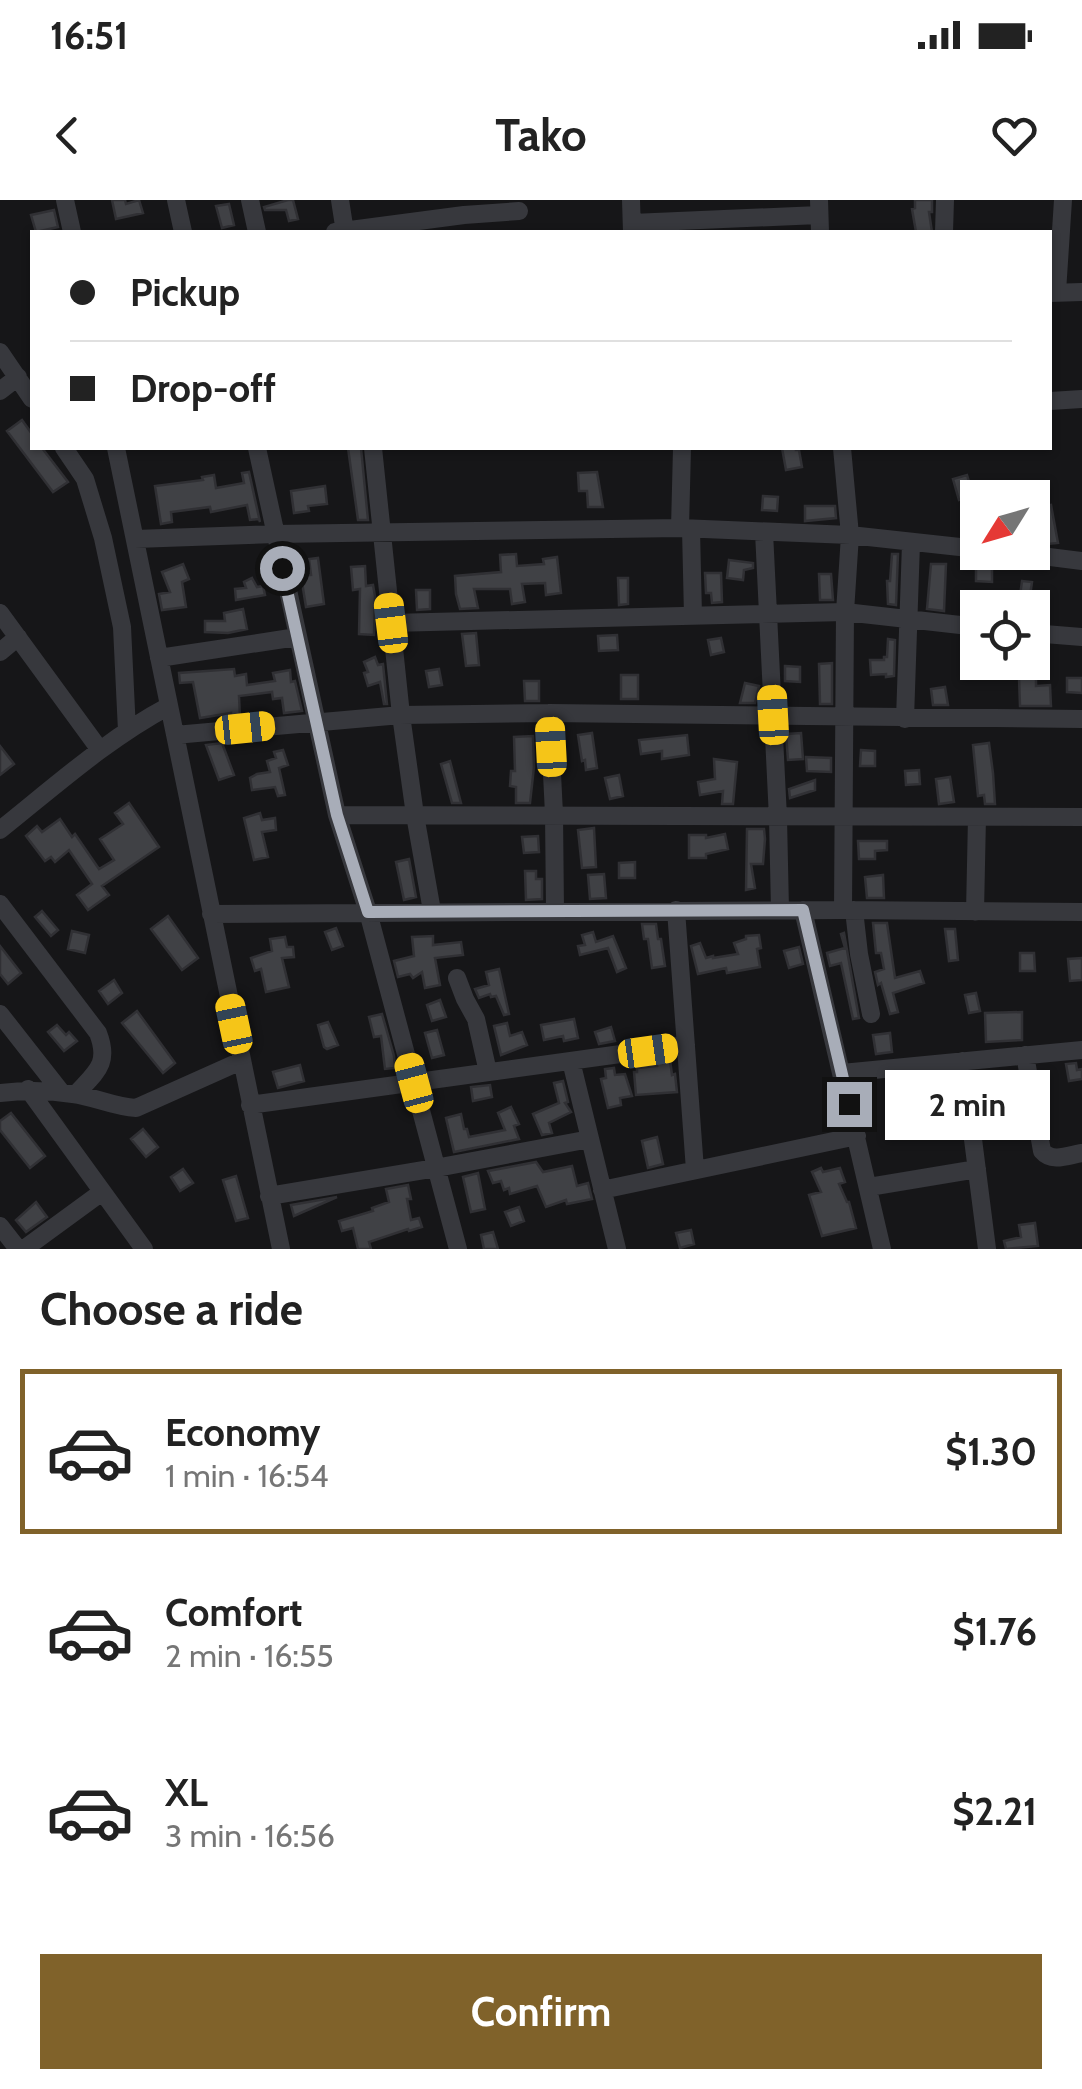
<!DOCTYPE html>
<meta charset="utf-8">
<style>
:root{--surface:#fff;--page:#f2f2f2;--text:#222;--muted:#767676;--line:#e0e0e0;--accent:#80622a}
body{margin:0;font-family:Cabin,sans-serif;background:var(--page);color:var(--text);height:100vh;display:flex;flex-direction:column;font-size:38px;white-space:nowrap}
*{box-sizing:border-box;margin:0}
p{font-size:32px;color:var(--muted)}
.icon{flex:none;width:55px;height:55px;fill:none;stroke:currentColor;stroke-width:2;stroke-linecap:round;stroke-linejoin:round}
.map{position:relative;height:1049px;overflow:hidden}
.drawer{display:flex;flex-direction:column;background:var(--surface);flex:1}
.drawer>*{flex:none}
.hud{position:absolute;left:30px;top:30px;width:1022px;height:220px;border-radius:0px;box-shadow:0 2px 8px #0004;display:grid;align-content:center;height:220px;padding:0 40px;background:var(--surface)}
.needle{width:65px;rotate:233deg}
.fabs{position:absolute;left:960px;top:280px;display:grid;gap:20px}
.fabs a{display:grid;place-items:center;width:90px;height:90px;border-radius:0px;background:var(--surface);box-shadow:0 2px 8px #0004;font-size:50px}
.end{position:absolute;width:45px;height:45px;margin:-22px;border:12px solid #a8adb8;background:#111;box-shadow:0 0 0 5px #111}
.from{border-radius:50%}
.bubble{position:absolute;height:70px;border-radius:0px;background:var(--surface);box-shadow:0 2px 8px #0004;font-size:32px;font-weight:800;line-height:70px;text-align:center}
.car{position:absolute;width:30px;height:60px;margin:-30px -15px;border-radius:12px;box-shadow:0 0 8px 2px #0007;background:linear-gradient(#f5c518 24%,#345 0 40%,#f5c518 0 76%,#345 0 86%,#f5c518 0)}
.hud b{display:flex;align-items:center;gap:35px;height:95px;font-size:38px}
.hud b+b{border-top:2px solid var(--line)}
.hud i{width:25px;height:25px;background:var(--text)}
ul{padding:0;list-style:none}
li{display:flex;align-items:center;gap:30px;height:165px;margin:0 20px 15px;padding:0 20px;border:5px solid transparent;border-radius:0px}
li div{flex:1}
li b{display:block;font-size:38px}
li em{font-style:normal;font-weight:800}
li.on{border-color:var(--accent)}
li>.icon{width:90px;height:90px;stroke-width:1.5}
h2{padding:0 40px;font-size:45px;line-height:120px}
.action{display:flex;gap:20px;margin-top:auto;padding:20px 40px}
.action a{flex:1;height:115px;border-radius:0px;background:var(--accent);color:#fff;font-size:40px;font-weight:800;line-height:115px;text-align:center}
.status{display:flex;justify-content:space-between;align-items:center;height:70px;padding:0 50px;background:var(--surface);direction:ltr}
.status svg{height:28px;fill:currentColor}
header{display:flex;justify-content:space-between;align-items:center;height:130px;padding:0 40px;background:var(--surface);font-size:45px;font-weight:800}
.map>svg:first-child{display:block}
.building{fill:#404145;stroke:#303034;stroke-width:2.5}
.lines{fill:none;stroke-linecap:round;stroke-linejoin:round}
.minor{stroke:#37383d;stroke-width:18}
.route{stroke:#a8adb8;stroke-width:12}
</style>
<div class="status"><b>16:51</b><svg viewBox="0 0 49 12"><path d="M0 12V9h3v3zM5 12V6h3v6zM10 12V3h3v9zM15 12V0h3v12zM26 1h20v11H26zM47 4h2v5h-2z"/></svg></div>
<header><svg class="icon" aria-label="back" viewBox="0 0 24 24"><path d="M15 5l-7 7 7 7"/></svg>Tako<svg class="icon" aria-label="heart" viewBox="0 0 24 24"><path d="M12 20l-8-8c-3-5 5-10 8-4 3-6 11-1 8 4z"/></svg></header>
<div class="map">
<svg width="1082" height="1049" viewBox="0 0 1082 1049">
<rect width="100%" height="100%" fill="#161618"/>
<!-- building -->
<path class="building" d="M112 0H125L126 4 139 0 143 13 116 19Z
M288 0H293L298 19 289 21 286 10H265L264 7Z
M915 0H932V12H929L932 32H916L912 9 915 8Z
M229 4 234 25 222 28 216 6Z
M54 10 58 27 36 32 31 15Z
M22 220 32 234V248H42L68 282 53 292 7 231Z
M348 248H361L368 320H358Z
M782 248H796V250H799L802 267 786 270Z
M249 272 260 322 259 319 250 320 247 305 211 312 210 307 171 312 172 322 161 324 155 286 203 280 202 277 214 275 216 288 244 283 242 273Z
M597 272 603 307H588L587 291H579L578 273Z
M967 275 970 285 1000 282 1002 298H986L985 293 959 300 953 279Z
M325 286 327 304 308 306 309 311 294 313 291 291Z
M763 296 778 297 777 311 762 310Z
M1051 305 1058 343 1048 344 1043 321 1036 322 1033 308Z
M805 306H835L836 318 805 321Z
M516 354 517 366 544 364 543 359 557 357 561 393 546 395 545 383 522 384 525 402 512 404 510 389H474L478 408 460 409 456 394 455 376 501 372 500 355Z
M892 354H898L896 405 888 404 887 381H890Z
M318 358 324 404 306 407 301 376 311 375 309 359Z
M729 360 753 363V368L744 370 743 380 727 378Z
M183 364 189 379 182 382 186 407 162 410 159 394 170 392 162 372Z
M931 364H946L944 411 927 409Z
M365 366 366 386 373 385 375 396 374 435 359 434 360 389 353 390 351 367Z
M976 366H992V382L976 381Z
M705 373H721L722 402 712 403 711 393H706Z
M819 374H831L833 400H820Z
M252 378 257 387 263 386 265 395 236 400 235 389 246 388 244 382Z
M618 378H628V404L619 405Z
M1022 381 1032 382 1029 404 1019 403Z
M416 390H430V409L417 410Z
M243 409 247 429 228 433 205 432V421H225L224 413Z
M476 433 479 465 466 466 462 434Z
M617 435 618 450 599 451 598 436Z
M721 438 724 452 711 455 708 440Z
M888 439 895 440 894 476 886 477V474L871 475 870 460H884V457H887Z
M375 457 378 465 383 464 387 504H384L380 482 368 486 364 473 368 472 364 462Z
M832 463V504H820L819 464Z
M785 466 800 467V482L785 481Z
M234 469 235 476 246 474 247 485 275 481 273 473 290 470 291 482 295 481 302 511 284 513 282 498 273 499 272 492 239 496 240 517H231V513L200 518 193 482 180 483 179 473Z
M439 469 442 485 429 487 426 471Z
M621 475H638V499H621Z
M1036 477V486L1050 485 1051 506H1020L1019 478Z
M1067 478H1082V493L1067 492Z
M524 481H539V501H525Z
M745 483 759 486 755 503H740Z
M945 487 948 505H933L931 489Z
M592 533 597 568 586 570 585 560 582 561 578 535Z
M801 533 803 559 788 560 786 534Z
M687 535 689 555 662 559V551L641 554 639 540Z
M533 536 534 567 530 603H516V587L510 586 511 571H515L514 537Z
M222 543 234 575 219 580 206 545Z
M989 543 993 573 995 604H985L984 595 978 596 973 545Z
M0 546 14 564 0 575Z
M283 550 288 565 279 568 285 595 278 596 275 587 252 590 250 578 257 574 270 572 267 561 276 558 274 552Z
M861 550 875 551V566H860Z
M806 557 831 558V572L807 571Z
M714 559 737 562 733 604H722L723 591 700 595 698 582 715 579Z
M450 561 461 603H452L441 564Z
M919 570 920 584 906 585 905 571Z
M619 575 623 596 610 599 605 578Z
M950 577 954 602 939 604 936 579Z
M815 580V590L790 598 789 589Z
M129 603 159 647 102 686 109 695 88 710 77 695 92 684 69 650 55 662 51 657 45 661 26 636 37 626 42 632 60 619 72 637 75 634 99 669 114 660 100 639 123 624 115 613Z
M260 613 262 620 275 618 276 630 262 632 268 657 254 660 244 618Z
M594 628 596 667 582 668 578 630Z
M747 629H764L765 639 763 664H751L755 688 746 690Z
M725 634 728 649 706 654V658H689V635H706V638Z
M538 636 539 652 524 653 522 637Z
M858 641H887V650L875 651V659H859Z
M409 659 416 697 404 700 396 662Z
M635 662V678H619V663Z
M525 671H536V679H542V699L526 700Z
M604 674 606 698 590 699 588 675Z
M883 675 884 698H867L865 677Z
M42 711 58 730 51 736 35 717Z
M168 716 198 758 182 770 151 729Z
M873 723H887L895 778 920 771 924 783 893 793 898 812 890 814 881 783 878 785 875 772 884 769 881 753H876Z
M642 724H656L658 739H661L665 766 652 768 648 739H644Z
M336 728 343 746 332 750 325 732Z
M945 729H955L958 760 949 761Z
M72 731 89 735 85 753 68 749Z
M593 732 596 742 613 736 626 768 617 772 608 748 580 755 578 746 585 745 582 735Z
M844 733 859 818 853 819 841 763 830 766 827 753 845 748 841 734Z
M759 735 761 748 757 749 760 767 727 773 726 768 698 774 691 746 700 743 706 758 713 756V758L738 754 734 743 746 739V736Z
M433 736V745L461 742 463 755 435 758 440 785 425 788 422 772 413 778 410 774 398 777 394 761 414 756 412 737Z
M285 737 287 747H293L294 757 282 758 289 787 266 792 261 769 255 771 251 758 272 751 270 739Z
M0 746 21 773 8 784 0 774Z
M799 747 803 764 789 768 784 751Z
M1020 753H1034L1035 771H1020Z
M1082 758V780L1070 781 1068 759Z
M499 769 509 814 504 815 496 796 491 797 490 794 479 798 475 789 489 785 486 772Z
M114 780 122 793 108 804 99 791Z
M976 793 980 811 969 813 965 795Z
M440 800 446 817 432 821 427 805Z
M137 811 175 863 163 873 122 823Z
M1022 812V840L986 842 985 813Z
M382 814 394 856 395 868 385 869 381 836 374 837 369 817Z
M574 819 578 838 564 841 563 836 544 840 541 825Z
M328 822 338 845 327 849 324 847 318 825Z
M507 823 510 836 522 832 527 845 501 855 494 826Z
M57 825 66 835 69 832 77 841 64 851 48 832Z
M611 827 615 841 599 844 595 832Z
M437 830 444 855 432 858 425 833Z
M890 833 892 852 876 854 873 835Z
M670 860 672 875 675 874 677 892 636 895 634 872H637V868L657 866 656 862Z
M1076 863 1077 870 1082 869V879L1069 881 1066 864Z
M300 865 304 881 278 888 273 872Z
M614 868 615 875 625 874 632 896 620 898 621 905 608 908 601 879 606 878 605 869Z
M563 881 568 902 565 903 571 912 549 923 552 933 542 935 533 914 559 903 554 883Z
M932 883 946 915 954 912 958 927 947 930 943 918 930 922 926 910 930 909 920 888Z
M490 885 492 897 473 901 471 887Z
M1011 893 1017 913 1002 918 996 897Z
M511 907 519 924 514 926 519 939 454 952 446 918 461 914 464 929H467L469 937 505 930 498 913Z
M11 913 45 956 30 968 0 930V921Z
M143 929 158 947 146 957 131 939Z
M657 937 663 964 648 968 642 941Z
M536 962 543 972 572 966 577 986 588 983 592 999 567 1004 566 1000 546 1007 537 986 510 994 509 988 504 990 501 981 493 983 488 971Z
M821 968 823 972 840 968 845 982 839 984 847 1002H849L856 1028 822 1036 809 995 821 992 812 972Z
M183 969 193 983 180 991 171 977Z
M478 973 485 1009 471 1012 463 977Z
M236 976 248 1018 236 1021 223 980Z
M408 985 411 999H407L411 1020 419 1018 422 1027 409 1031 408 1029 369 1042 371 1049H358L353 1028 342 1031 339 1021 373 1011 372 1008 389 1002 386 989Z
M337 997 294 1016 291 1005Z
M36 1002 47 1017 26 1032 16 1020Z
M519 1007 524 1021 511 1026 505 1012Z
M1035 1023 1038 1046 1006 1049 1004 1041 1021 1037 1019 1025Z
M691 1030 694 1044 680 1048 676 1033Z
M493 1032 498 1049H484L481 1035Z"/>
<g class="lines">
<!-- minor -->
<path class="minor" d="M65 0 72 32
M176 0 183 32
M250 0 257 32
M340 0 345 32
M631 0 632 32
M819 0 820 32
M632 23 819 15
M335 32 464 15 519 11
M944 32 945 0
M1057 92 1063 0
M1050 93 1082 92
M0 152 32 199
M0 191 18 177
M1050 201 1082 199
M64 248 85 279 103 338 122 427 127 531
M116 248 281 1049
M257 248 337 615 368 712 458 1049
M373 248 401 515 415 615 432 711
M842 248 850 335 845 412 843 710
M680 328 682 248
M691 329 693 416
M764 332 778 618 780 710
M135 339 275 334 680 328 850 335 978 349
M1010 352 1082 361
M0 413 100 550
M391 423 845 412 978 427
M1032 433 1082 437
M0 452 18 437
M159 458 297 437
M549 513 554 614 555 710
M905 519 911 343
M175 535 401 515 549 513 1082 519
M337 615 1082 617
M0 630C54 587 107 539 169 506
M0 704 98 833C110 864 96 872 76 894
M676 710 695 970
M803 710 882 1049
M854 710 859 754 871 814
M975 712 977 617
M211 714 843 710 1082 712
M457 778 465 799 476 819 488 872
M0 814 62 893
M1025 855 1042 951C1052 963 1069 955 1082 953
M571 861 617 1049
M963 861 987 1049
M842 873 1082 850
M28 889 144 1049
M0 893C25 890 48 890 73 894 95 897 114 907 136 908L241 861
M250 905 686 845
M869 987 977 969
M602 990 857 936
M269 996 436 968 590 939
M0 1026 18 1049
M24 1049 102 992"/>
</g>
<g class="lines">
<!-- route -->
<path class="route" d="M282 368 337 615 368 712 803 710 849 904"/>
</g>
</svg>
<div class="fabs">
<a><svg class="needle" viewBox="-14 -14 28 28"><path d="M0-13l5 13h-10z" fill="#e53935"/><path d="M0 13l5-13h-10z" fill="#767676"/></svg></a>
<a><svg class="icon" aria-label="locate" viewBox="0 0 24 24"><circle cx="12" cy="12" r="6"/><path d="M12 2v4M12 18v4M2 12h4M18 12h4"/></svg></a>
</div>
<i class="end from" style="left:282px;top:368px"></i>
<i class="end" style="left:849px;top:904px"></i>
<div class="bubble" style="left:885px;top:870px;width:165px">2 min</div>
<i class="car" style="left:391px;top:423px;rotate:353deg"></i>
<i class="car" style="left:773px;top:515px;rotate:357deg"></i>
<i class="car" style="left:245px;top:528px;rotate:84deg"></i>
<i class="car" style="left:551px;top:547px;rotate:357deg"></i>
<i class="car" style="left:234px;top:824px;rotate:348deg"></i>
<i class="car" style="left:648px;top:851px;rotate:82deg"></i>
<i class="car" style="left:414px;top:883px;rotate:345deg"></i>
<div class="hud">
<b><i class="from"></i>Pickup</b>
<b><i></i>Drop-off</b>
</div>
</div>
<section class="drawer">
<h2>Choose a ride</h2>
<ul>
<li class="on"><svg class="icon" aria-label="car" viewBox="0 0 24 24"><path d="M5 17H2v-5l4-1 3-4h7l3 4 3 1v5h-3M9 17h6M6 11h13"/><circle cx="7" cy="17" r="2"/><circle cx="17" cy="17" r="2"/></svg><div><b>Economy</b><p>1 min · 16:54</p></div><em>$1.30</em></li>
<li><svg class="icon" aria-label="car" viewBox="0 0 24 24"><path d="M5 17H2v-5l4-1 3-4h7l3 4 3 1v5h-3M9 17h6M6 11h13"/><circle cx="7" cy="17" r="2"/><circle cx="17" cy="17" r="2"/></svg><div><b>Comfort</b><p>2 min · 16:55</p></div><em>$1.76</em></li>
<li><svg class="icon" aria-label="car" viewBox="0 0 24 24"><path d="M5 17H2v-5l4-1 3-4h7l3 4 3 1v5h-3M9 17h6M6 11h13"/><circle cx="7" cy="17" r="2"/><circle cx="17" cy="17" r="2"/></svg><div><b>XL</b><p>3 min · 16:56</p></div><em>$2.21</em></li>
</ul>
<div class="action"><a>Confirm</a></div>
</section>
